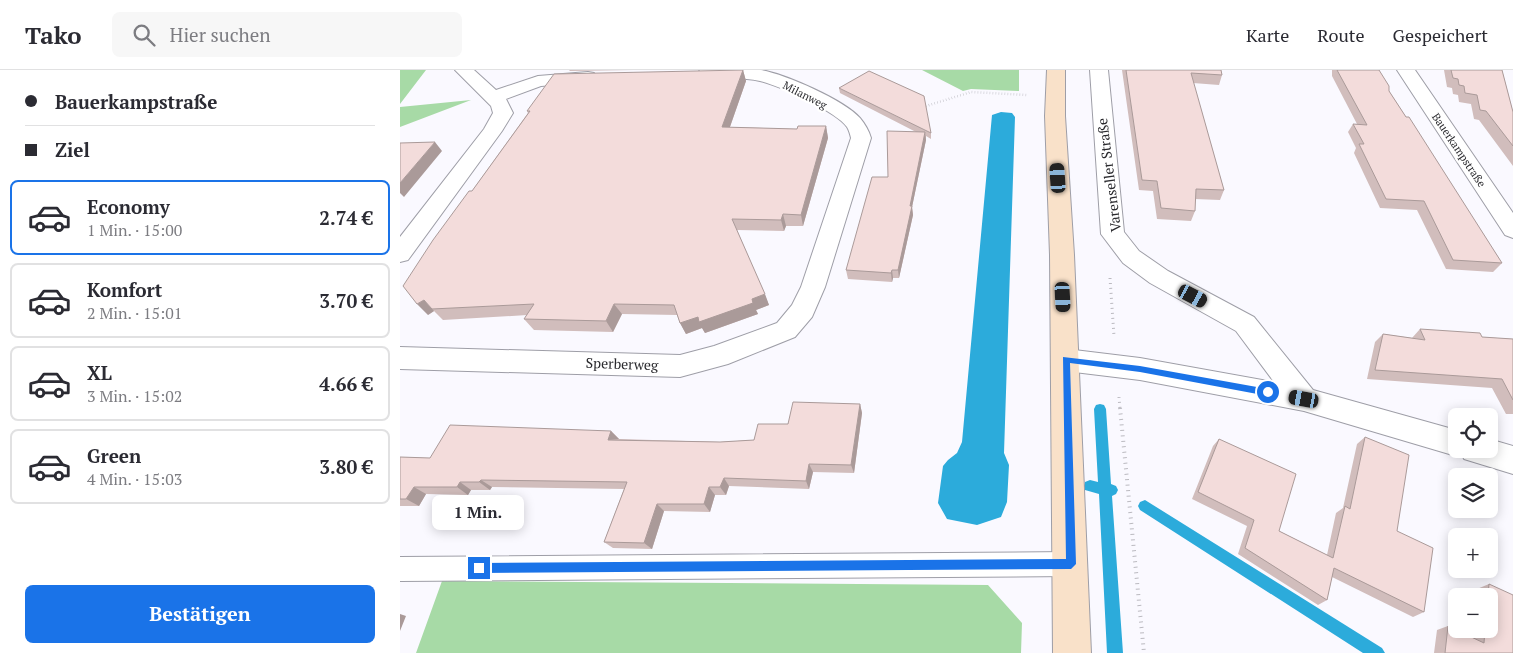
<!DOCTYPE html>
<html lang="de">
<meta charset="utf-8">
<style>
:root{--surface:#fff;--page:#f7f7f7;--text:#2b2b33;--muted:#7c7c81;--line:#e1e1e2;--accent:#1a73e8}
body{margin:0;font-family:"PT Serif",serif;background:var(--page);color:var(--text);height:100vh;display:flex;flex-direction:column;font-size:19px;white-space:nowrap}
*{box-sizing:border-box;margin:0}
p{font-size:16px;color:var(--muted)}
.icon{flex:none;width:28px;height:28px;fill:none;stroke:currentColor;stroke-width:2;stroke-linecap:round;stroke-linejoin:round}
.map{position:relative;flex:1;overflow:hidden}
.sheet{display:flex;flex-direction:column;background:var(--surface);width:400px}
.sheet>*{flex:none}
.top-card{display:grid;align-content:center;height:110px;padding:0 25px;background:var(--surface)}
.buttons{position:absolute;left:1048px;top:338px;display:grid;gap:10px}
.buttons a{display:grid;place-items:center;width:50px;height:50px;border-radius:8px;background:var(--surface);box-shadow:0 2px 12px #0003;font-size:25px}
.end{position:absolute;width:22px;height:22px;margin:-11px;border:6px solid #1a73e8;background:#fff;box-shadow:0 0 0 2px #fff}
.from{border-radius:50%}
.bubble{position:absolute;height:35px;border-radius:8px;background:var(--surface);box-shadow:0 2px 12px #0003;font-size:16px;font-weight:700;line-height:35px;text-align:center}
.car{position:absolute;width:15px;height:30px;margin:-15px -8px;border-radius:6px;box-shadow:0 0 4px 1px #0007;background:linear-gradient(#222 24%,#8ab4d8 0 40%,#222 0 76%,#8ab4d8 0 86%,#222 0)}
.top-card b{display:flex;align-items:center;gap:18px;height:48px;font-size:19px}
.top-card b+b{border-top:1px solid var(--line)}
.top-card i{width:12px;height:12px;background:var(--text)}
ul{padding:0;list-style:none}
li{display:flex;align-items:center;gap:15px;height:75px;margin:0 10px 8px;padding:0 15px;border:2px solid var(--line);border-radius:8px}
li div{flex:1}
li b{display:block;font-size:19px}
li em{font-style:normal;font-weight:700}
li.selected{border-color:var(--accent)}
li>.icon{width:45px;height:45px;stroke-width:1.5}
.action{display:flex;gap:10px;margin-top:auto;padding:10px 25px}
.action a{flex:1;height:58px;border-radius:8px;background:var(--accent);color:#fff;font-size:20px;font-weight:700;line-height:58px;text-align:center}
header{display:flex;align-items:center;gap:30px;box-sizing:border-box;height:70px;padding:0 25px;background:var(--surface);border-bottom:1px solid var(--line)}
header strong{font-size:24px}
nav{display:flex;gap:28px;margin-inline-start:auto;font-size:18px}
.search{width:350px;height:45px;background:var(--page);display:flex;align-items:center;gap:12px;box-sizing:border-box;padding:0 18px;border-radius:8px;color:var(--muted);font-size:19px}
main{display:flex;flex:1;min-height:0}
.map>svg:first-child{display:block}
.green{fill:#a7daa6}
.water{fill:#2cabdb}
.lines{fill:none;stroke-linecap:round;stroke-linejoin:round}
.stream{fill:#2cabdb;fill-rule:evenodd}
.service-casing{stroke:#9e9ea7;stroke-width:2}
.minor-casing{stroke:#9e9ea7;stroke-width:2}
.secondary-casing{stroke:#9e9ea7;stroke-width:2}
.path-far2{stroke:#bbbac0;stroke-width:2.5;stroke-dasharray:0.5 2.5;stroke-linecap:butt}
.path-far1{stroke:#bbbac0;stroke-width:3;stroke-dasharray:1 4;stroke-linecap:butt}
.path{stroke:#bbbac0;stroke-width:4;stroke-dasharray:1 4.5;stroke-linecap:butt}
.service{fill:#fff;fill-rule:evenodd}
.minor{fill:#fff;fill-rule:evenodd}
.secondary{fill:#f9e1c9;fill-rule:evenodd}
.wall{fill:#d1bdbc}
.shaded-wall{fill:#aa9a99}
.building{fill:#f3dcdb;stroke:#aa9a99}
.route{fill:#1a73e8}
.labels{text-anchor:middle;stroke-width:4.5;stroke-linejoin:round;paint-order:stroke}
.far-street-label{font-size:11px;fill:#29292d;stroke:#fff}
.street-label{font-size:14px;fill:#29292d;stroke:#fff}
</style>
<header>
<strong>Tako</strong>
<div class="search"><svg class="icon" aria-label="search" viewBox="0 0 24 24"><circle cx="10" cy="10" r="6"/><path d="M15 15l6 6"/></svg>Hier suchen</div>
<nav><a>Karte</a><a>Route</a><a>Gespeichert</a></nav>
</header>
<main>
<section class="sheet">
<div class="top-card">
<b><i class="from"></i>Bauerkampstraße</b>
<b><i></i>Ziel</b>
</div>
<ul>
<li class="selected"><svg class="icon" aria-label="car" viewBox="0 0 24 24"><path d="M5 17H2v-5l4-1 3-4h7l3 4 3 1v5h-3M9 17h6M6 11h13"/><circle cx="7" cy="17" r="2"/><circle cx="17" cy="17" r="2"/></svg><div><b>Economy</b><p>1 Min. · 15:00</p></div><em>2.74 €</em></li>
<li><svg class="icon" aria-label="car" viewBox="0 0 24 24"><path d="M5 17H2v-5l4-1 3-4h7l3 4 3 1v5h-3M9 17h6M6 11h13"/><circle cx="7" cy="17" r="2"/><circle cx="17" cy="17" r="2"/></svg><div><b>Komfort</b><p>2 Min. · 15:01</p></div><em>3.70 €</em></li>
<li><svg class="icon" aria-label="car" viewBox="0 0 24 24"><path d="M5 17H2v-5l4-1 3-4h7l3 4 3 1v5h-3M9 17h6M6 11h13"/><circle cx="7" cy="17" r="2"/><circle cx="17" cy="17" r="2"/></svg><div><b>XL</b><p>3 Min. · 15:02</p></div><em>4.66 €</em></li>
<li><svg class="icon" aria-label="car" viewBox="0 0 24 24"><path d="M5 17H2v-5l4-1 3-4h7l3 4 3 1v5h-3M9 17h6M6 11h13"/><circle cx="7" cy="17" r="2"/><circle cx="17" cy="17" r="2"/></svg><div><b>Green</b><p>4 Min. · 15:03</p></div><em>3.80 €</em></li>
</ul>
<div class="action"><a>Bestätigen</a></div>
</section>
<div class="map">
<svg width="1113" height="583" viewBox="0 0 1113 583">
<rect width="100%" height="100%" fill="#faf9ff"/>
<!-- green -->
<path class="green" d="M0 0H26L0 34Z
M522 0H619V21L571 19 563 21Z
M71 30 0 57V37Z
M42 511 588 515 622 553 621 583H16Z"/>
<!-- water -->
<path class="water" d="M601 42 612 43 615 47 604 383 609 395 607 432 601 447 577 455 547 449 538 433 543 396 548 390 557 383 562 372 592 45Z"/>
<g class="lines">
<!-- stream -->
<path class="stream" d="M700 334 704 335 706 339 711 414 716 416 718 420 716 424 712 426 723 583H707L699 424 685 420 684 416 685 412 690 410 698 412 694 339 696 335Z
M745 430 982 578 985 583H963L740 440 738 436 740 432Z"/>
<!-- service casing -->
<g class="service-casing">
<path id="service" d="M671 482 679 486 683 494 679 502 671 506 0 511V487Z"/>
</g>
<!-- minor casing -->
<g class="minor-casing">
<path id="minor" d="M55 0H74L96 20 138 6 188 2 194 3 197 7 194 11 188 12 141 16 106 29 113 43 102 61 8 190 0 192V167L84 59 93 43 91 36Z
M300 0C319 0 342 0 361 0 385 4 444 30 460 48 465 54 469 61 471 68L425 217 412 247 395 267 328 294 280 307 0 299V277L280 285 314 276 377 253 392 235 401 217 451 68C450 64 449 60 447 57 437 42 378 15 360 11 342 7 324 9 306 9L300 8 297 4Z
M690 0H708L724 162 739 181 768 201 854 247 913 320 1056 360V379H1089V369L1113 376V404L1064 389 1062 384 1056 386 904 341 740 310 666 301 656 298 652 290 656 282 666 279 740 288 874 312 836 261 750 213 723 193 701 164Z
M997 0H1015L1113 143V168L1105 165Z"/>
</g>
<!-- secondary casing -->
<g class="secondary-casing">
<path id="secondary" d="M647 0H665V46L674 185 691 583H653L650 185 645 46Z"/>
</g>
<!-- path-far2 -->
<path class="path-far2" d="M523 37 571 22 627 25"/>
<!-- path-far1 -->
<path class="path-far1" d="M710 208 714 266
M719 327 720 339"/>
<!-- path -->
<path class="path" d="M720 338 744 583"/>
<!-- service -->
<use href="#service" class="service"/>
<!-- minor -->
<use href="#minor" class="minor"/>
<!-- secondary -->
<use href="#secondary" class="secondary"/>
</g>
<!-- wall -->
<path class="wall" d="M169 0H234L170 1Z
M343 0 346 11 330 57 397 59 426 56 428 68 403 156H386L384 161 337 160 369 235 356 240 358 244 305 263 302 258 286 264 280 253 277 245 222 244 213 262 134 260 124 249 127 245 43 250 34 241 28 245 72 121 128 43 127 41Z
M722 0H821L822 5 819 15 793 13 824 120 820 130 795 129V141L791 151 757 149 753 121 739 120Z
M932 0H979L989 21 1006 47 1102 193 1093 202 1046 199 1017 140 980 138 954 83 956 78 948 62 953 54H957L932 6Z
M1044 0H1102L1113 42V96L1079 50 1074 49 1071 34 1059 32 1058 25 1053 24 1052 18 1047 17Z
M439 18 531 63V69L526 66V70L512 137 513 145 499 208H493L492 212 448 209 446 200 488 107 516 62 440 23Z
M1020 259 1082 267 1113 269V344H1106L1092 318 967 309 975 272 983 264 1012 268Z
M460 334 462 343 454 403 413 402 409 419 329 416 326 425H315L310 442 264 441 252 479 213 478 204 472 224 419 92 417 90 420H71L68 425 26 424 19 436H0V387L30 388 211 361 219 369 320 372 354 370 388 354Z
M965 367 1024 542 1013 547 932 507 927 530 918 535 838 484 847 456 792 429 813 376 819 369 879 461 927 485 936 443 943 438 957 374Z
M1089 514 1113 583H1034L1037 560 1048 556 1072 567 1073 559H1089V526H1076L1077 519Z"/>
<!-- shaded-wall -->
<path class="shaded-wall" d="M343 0 346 11 326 68 322 57Z
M426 56 428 68 403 156 401 145Z
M525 62 526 70 512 137 513 145 499 208 498 200 510 136Z
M35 72 42 81 4 127 0 123V113Z
M383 144 386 156 384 161 381 150Z
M492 200 493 208 492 212 491 203Z
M365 224 369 235 356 240 358 244 305 263 302 258 286 264 280 253Z
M24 230 34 241 28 245 17 234Z
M214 234 222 244 213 262 206 251Z
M460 334 462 343 454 403 451 395Z
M211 361 219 369 208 370Z
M409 394 413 402 409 419 406 411Z
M324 408 329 416 326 425 320 417Z
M81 410 92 417 90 420 79 412Z
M60 412 71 420 68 425 57 417Z
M14 417 26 424 19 436 6 429Z
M309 417 315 425 310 442 304 434Z
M257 434 264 441 252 479 244 473Z
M0 544 6 546 0 561Z"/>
<!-- building -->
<path class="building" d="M343 0 322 57 397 59 398 56H426L401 145 383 144 381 150 332 149 365 224 352 229 353 233 299 252 298 247 280 253 274 235 214 234 206 251 124 249 134 234 32 239 24 230 17 234 3 216 33 170 69 121H72L130 41H127L154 4Z
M726 0H821L822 5 791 3 824 120 796 119 795 141 761 138 757 111 742 110Z
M937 0H979L989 16V21L1006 47H1009L1102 193 1053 190 1024 131 986 129 959 74H964L953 54 967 55Z
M1051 0H1102L1113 42V76L1086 41 1080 40 1077 25 1065 23 1064 16 1059 15 1058 9 1053 8Z
M469 1 524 26 531 63 439 18Z
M487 61 525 62 510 136H512L498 200H492L491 203 446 200 472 107H488Z
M35 72 0 113V73Z
M1020 259 1080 263 1082 267 1113 269V330L1102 309 975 300 983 264 1025 270Z
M393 332 460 334 451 395 409 394 406 411 324 408 320 417H309L304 434H257L244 473 204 472 227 412 81 410 79 412H60L57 417H14L6 429H0V387L30 388 50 355 211 361 208 370 320 372 354 370 358 354H388Z
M965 367 1009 385 997 461 1033 478 1024 542 934 498 927 530 845 478 854 450 798 422 819 369 896 404 879 461 933 488 945 436 950 439Z
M1089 514 1113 525V583H1045L1048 556 1084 573 1085 559H1089V526H1088Z"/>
<!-- route -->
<path class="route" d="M663 287 740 296 868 319 872 322 868 326 740 302 670 293 676 494 671 499 79 503 74 498 79 493 666 489Z"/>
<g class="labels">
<!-- far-street labels -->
<g class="far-street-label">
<text transform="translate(405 25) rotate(27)" y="4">Milanweg</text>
<text transform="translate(1059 80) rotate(56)" y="4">Bauerkampstraße</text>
</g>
<!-- street labels -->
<g class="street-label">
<text transform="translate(709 105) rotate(-97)" y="5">Varenseller Straße</text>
<text transform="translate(222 294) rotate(2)" y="5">Sperberweg</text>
</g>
</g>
</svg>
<div class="buttons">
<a><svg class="icon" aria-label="locate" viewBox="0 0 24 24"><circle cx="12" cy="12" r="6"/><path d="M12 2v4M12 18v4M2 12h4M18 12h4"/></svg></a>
<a><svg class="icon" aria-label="layers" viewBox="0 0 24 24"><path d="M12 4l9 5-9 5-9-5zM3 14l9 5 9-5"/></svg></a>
<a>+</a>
<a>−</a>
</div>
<i class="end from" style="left:868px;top:322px"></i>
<i class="end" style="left:79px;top:498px"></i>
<div class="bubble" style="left:32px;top:425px;width:92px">1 Min.</div>
<i class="car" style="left:658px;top:108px;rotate:356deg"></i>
<i class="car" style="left:793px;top:226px;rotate:118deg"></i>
<i class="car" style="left:663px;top:227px;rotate:177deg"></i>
<i class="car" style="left:904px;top:329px;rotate:280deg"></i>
</div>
</main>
